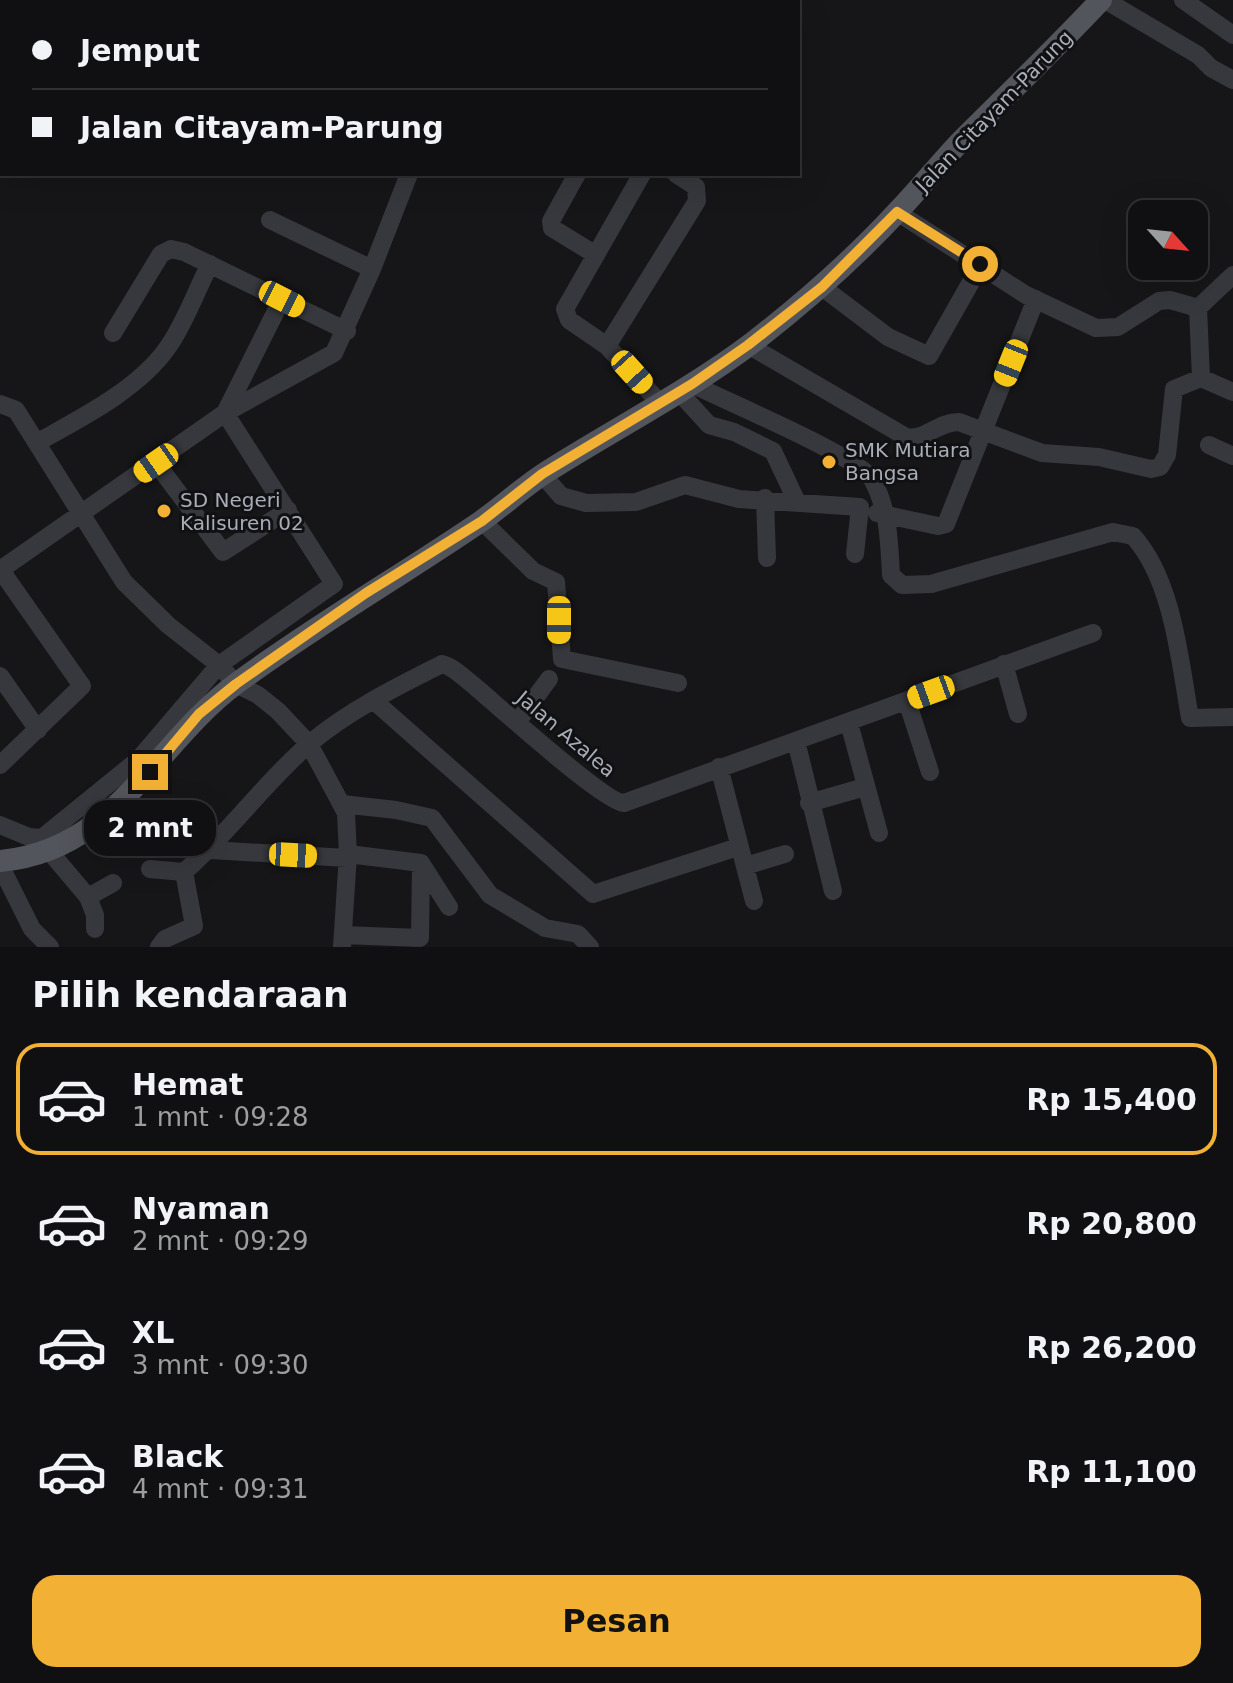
<!DOCTYPE html>
<html lang="id">
<meta charset="utf-8">
<style>
:root{--surface:#101012;--page:#1e1e20;--text:#f1f3f6;--muted:#9c9d9f;--line:#303032;--accent:#f2b134}
body{margin:0;font-family:"DejaVu Sans",sans-serif;background:var(--page);color:var(--text);height:100vh;display:flex;flex-direction:column;font-size:30px;white-space:nowrap}
*{box-sizing:border-box;margin:0}
p{font-size:26px;color:var(--muted)}
.icon{flex:none;width:44px;height:44px;fill:none;stroke:currentColor;stroke-width:2;stroke-linecap:round;stroke-linejoin:round}
.map{position:relative;height:947px;overflow:hidden}
.drawer{display:flex;flex-direction:column;background:var(--surface);flex:1}
.drawer>*{flex:none}
.guide{position:absolute;left:0px;top:0px;width:800px;height:176px;box-shadow:0 8px 32px #0002,0 0 0 2px var(--line);display:grid;align-content:center;height:176px;padding:0 32px;background:var(--surface)}
.needle{width:52px;rotate:117deg}
.buttons{position:absolute;left:1128px;top:200px;display:grid;gap:16px}
.buttons a{display:grid;place-items:center;width:80px;height:80px;border-radius:16px;background:var(--surface);box-shadow:0 8px 32px #0002,0 0 0 2px var(--line);font-size:40px}
.end{position:absolute;width:36px;height:36px;margin:-18px;border:10px solid #f2b134;background:#111;box-shadow:0 0 0 4px #111}
.from{border-radius:50%}
.bubble{position:absolute;height:56px;border-radius:24px;background:var(--surface);box-shadow:0 8px 32px #0002,0 0 0 2px var(--line);font-size:26px;font-weight:700;line-height:56px;text-align:center}
.car{position:absolute;width:24px;height:48px;margin:-24px -12px;border-radius:10px;box-shadow:0 0 6px 2px #0007;background:linear-gradient(#f5c518 24%,#345 0 40%,#f5c518 0 76%,#345 0 86%,#f5c518 0)}
.guide b{display:flex;align-items:center;gap:28px;height:76px;font-size:30px}
.guide b+b{border-top:2px solid var(--line)}
.guide i{width:20px;height:20px;background:var(--text)}
ul{padding:0;list-style:none}
li{display:flex;align-items:center;gap:24px;height:112px;margin:0 16px 12px;padding:0 16px;border:4px solid transparent;border-radius:24px}
li div{flex:1}
li b{display:block;font-size:30px}
li em{font-style:normal;font-weight:700}
li.on{border-color:var(--accent)}
li>.icon{width:72px;height:72px;stroke-width:1.5}
h2{padding:0 32px;font-size:36px;line-height:96px}
.action{display:flex;gap:16px;margin-top:auto;padding:16px 32px}
.action a{flex:1;height:92px;border-radius:24px;background:var(--accent);color:#111;font-size:32px;font-weight:700;line-height:92px;text-align:center}
.map>svg:first-child{display:block}
.lines{fill:none;stroke-linecap:round;stroke-linejoin:round}
.minor{stroke:#37383d;stroke-width:18}
.major{stroke:#53555c;stroke-width:22}
.route{stroke:#f2b134;stroke-width:10}
.poi-dot{fill:#f2b134;stroke:#111113;stroke-width:3}
.labels{text-anchor:middle;stroke-width:6;stroke-linejoin:round;paint-order:stroke}
.street-label{font-size:20px;fill:#a8adb8;stroke:#111113}
.poi-label{font-size:20px;fill:#a8adb8;stroke:#111113;text-anchor:start}
</style>
<div class="map">
<svg width="1233" height="947" viewBox="0 0 1233 947">
<rect width="100%" height="100%" fill="#161618"/>
<g class="lines">
<!-- minor -->
<path class="minor" d="M1105 0 1198 55 1211 68 1233 80
M1183 0 1233 35
M496 2 497 0
M577 174 551 221 552 228 596 255
M897 212 1026 295 1096 328 1118 327 1159 301 1170 300 1198 308 1233 275
M270 220 372 269
M822 287 888 337 929 356 971 282
M1198 308 1201 378 1233 392
M113 333 161 254 171 249 184 252 347 331
M748 345 906 437C925 441 937 422 959 422L1042 453 1099 457 1151 469 1160 467 1167 455 1174 389 1201 378
M607 346 569 320 565 309 642 174
M692 384C723 400 859 457 872 479 889 510 889 541 891 575L902 585 931 584 1113 532 1133 536C1173 580 1180 662 1190 718L1233 717
M679 392 709 425 734 432 773 451 796 500
M660 403 607 346 697 201 696 187 676 174
M0 404 16 410 124 582 168 625 219 665 236 684 258 695 278 711 309 744 346 813 348 854 342 947
M225 413 334 353 372 269 409 174
M225 413 282 299
M38 442C81 418 139 389 168 347 185 323 196 291 210 264
M1209 445 1233 456
M156 463 223 552 288 510
M542 474 561 496 586 503 636 502 685 485 739 499 860 507 855 554
M765 498 767 558
M877 513 938 526 946 524 1036 299
M482 521 533 571 556 582 562 659 678 683
M0 569 82 686 0 765
M0 570 225 413 334 584 219 665 138 760 42 838 29 837 0 825
M1004 664 1018 714
M0 676 38 730
M373 700 593 894 738 847
M907 701 930 772
M518 721 549 679
M849 723 879 833
M796 741 833 891
M719 767 754 901
M809 803 865 787
M342 804 396 810 432 818 490 895 545 928 578 934 590 947
M211 850 347 858
M50 852 88 897 113 883
M348 854 421 863
M0 865 32 929 50 947
M745 866 785 854
M150 869 184 872C229 833 264 783 309 744 348 711 396 687 442 664 452 666 463 677 472 684 496 704 605 803 624 803L1093 633
M88 897 95 915V929
M343 935 420 938 421 863 449 907
M159 947 165 939 194 926 184 872"/>
<!-- major -->
<path class="major" d="M0 861C116 851 154 744 237 683 316 625 399 577 480 522 503 506 524 486 548 471 616 428 688 391 752 343 805 302 854 259 899 210 920 188 940 163 961 141 1008 94 1055 49 1101 0"/>
</g>
<g class="lines">
<!-- route -->
<path class="route" d="M150 772 199 714 236 684 366 593 482 521 542 474 692 384 748 345 822 287 897 212 980 264"/>
</g>
<!-- markers -->
<g class="poi-dot">
<circle cx="829" cy="462" r="8"/>
<circle cx="164" cy="511" r="8"/>
</g>
<g class="labels">
<!-- street labels -->
<g class="street-label">
<text transform="translate(994 111) rotate(-46)" y="7">Jalan Citayam-Parung</text>
<text transform="translate(566 734) rotate(40)" y="7">Jalan Azalea</text>
</g>
<!-- poi labels -->
<g class="poi-label">
<text x="845" y="457">SMK Mutiara<tspan x="845" dy="23">Bangsa</tspan></text>
<text x="180" y="507">SD Negeri<tspan x="180" dy="23">Kalisuren 02</tspan></text>
</g>
</g>
</svg>
<div class="buttons">
<a><svg class="needle" viewBox="-14 -14 28 28"><path d="M0-13l5 13h-10z" fill="#e53935"/><path d="M0 13l5-13h-10z" fill="#9c9d9f"/></svg></a>
</div>
<i class="end from" style="left:980px;top:264px"></i>
<i class="end" style="left:150px;top:772px"></i>
<div class="bubble" style="left:84px;top:800px;width:132px">2 mnt</div>
<i class="car" style="left:282px;top:299px;rotate:117deg"></i>
<i class="car" style="left:1011px;top:363px;rotate:202deg"></i>
<i class="car" style="left:632px;top:372px;rotate:138deg"></i>
<i class="car" style="left:156px;top:463px;rotate:235deg"></i>
<i class="car" style="left:559px;top:620px;rotate:180deg"></i>
<i class="car" style="left:931px;top:692px;rotate:250deg"></i>
<i class="car" style="left:293px;top:855px;rotate:93deg"></i>
<div class="guide">
<b><i class="from"></i>Jemput</b>
<b><i></i>Jalan Citayam-Parung</b>
</div>
</div>
<section class="drawer">
<h2>Pilih kendaraan</h2>
<ul>
<li class="on"><svg class="icon" aria-label="car" viewBox="0 0 24 24"><path d="M5 17H2v-5l4-1 3-4h7l3 4 3 1v5h-3M9 17h6M6 11h13"/><circle cx="7" cy="17" r="2"/><circle cx="17" cy="17" r="2"/></svg><div><b>Hemat</b><p>1 mnt · 09:28</p></div><em>Rp 15,400</em></li>
<li><svg class="icon" aria-label="car" viewBox="0 0 24 24"><path d="M5 17H2v-5l4-1 3-4h7l3 4 3 1v5h-3M9 17h6M6 11h13"/><circle cx="7" cy="17" r="2"/><circle cx="17" cy="17" r="2"/></svg><div><b>Nyaman</b><p>2 mnt · 09:29</p></div><em>Rp 20,800</em></li>
<li><svg class="icon" aria-label="car" viewBox="0 0 24 24"><path d="M5 17H2v-5l4-1 3-4h7l3 4 3 1v5h-3M9 17h6M6 11h13"/><circle cx="7" cy="17" r="2"/><circle cx="17" cy="17" r="2"/></svg><div><b>XL</b><p>3 mnt · 09:30</p></div><em>Rp 26,200</em></li>
<li><svg class="icon" aria-label="car" viewBox="0 0 24 24"><path d="M5 17H2v-5l4-1 3-4h7l3 4 3 1v5h-3M9 17h6M6 11h13"/><circle cx="7" cy="17" r="2"/><circle cx="17" cy="17" r="2"/></svg><div><b>Black</b><p>4 mnt · 09:31</p></div><em>Rp 11,100</em></li>
</ul>
<div class="action"><a>Pesan</a></div>
</section>
